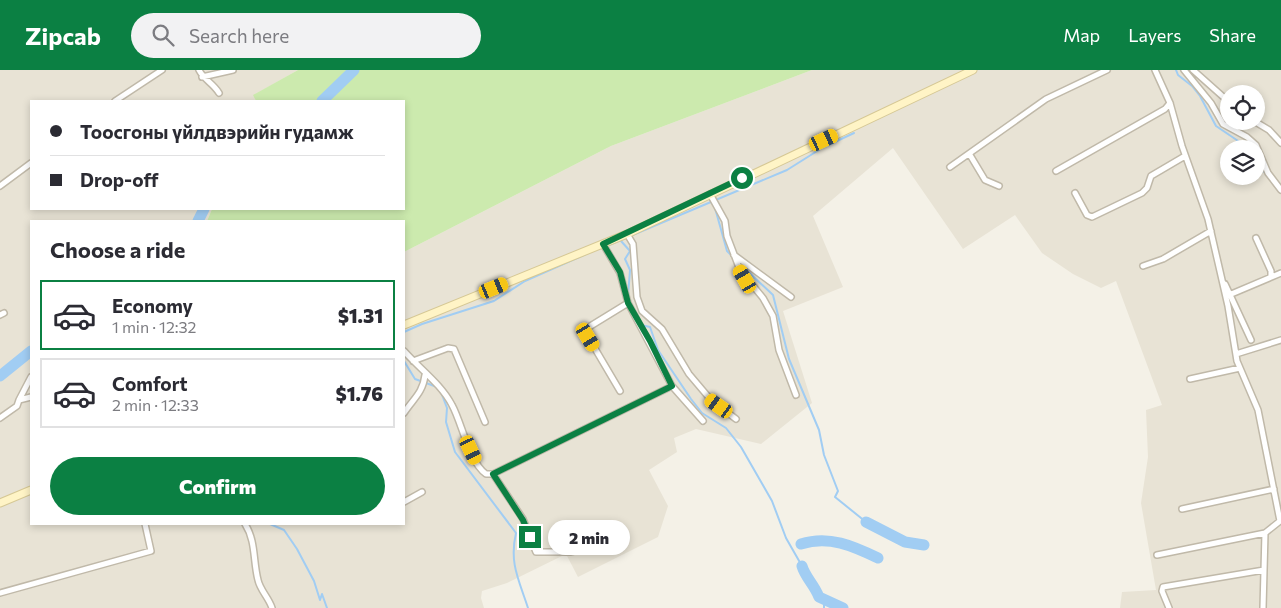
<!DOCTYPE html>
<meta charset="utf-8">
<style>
:root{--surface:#fff;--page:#f2f2f3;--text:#2b2b33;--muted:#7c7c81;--line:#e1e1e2;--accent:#0b8043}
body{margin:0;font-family:Commissioner,sans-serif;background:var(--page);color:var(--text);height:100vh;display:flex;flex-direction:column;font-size:19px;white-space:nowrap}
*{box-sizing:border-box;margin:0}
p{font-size:16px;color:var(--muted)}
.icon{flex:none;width:28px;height:28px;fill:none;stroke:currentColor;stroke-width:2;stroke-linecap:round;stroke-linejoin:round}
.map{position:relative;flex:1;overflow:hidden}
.drawer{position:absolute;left:30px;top:150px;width:375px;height:305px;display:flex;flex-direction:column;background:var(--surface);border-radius:0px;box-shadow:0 2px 8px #0003}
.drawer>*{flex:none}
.guide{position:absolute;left:30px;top:30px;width:375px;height:110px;border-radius:0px;box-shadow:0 2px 8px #0003;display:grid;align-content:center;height:110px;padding:0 20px;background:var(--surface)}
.buttons{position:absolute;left:1220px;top:15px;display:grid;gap:10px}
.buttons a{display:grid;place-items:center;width:45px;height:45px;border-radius:50%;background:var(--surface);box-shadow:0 2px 8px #0003;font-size:25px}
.end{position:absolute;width:22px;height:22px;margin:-11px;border:6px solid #0b8043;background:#fff;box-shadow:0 0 0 2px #fff}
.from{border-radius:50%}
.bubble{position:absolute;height:35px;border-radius:18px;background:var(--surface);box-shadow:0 2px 8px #0003;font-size:16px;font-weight:800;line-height:35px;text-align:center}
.car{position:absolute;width:15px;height:30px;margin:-15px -8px;border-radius:6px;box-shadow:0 0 4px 1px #0007;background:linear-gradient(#f5c518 24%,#345 0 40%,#f5c518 0 76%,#345 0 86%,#f5c518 0)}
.guide b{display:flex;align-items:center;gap:18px;height:48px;font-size:19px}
.guide b+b{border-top:1px solid var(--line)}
.guide i{width:12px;height:12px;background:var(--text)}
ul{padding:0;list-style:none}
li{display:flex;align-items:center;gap:15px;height:70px;margin:0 10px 8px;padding:0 10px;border:2px solid var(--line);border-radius:0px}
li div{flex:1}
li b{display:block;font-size:19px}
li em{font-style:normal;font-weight:800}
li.current{border-color:var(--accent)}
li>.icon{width:45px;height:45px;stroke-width:1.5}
h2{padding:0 20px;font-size:22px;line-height:60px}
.action{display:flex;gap:10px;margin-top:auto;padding:10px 20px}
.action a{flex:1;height:58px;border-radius:30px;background:var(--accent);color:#fff;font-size:20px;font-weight:800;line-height:58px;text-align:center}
header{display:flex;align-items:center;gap:30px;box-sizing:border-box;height:70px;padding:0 25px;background:var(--accent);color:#fff}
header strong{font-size:24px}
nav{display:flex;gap:28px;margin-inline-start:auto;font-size:18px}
.search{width:350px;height:45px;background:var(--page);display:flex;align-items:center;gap:12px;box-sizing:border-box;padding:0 18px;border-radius:28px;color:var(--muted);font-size:19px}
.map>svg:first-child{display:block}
.residential{fill:#e8e3d5;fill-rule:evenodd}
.green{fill:#cceaae}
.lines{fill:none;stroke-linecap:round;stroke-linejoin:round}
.stream{stroke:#a1cdf3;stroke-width:2}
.river{stroke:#a1cdf3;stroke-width:11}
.street-casing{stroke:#c0b9a9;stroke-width:8}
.secondary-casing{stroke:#d6c895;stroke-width:9}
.street{stroke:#fff;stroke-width:5}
.secondary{stroke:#fff4c6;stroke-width:7}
.route{stroke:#0b8043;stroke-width:6}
</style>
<header>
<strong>Zipcab</strong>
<div class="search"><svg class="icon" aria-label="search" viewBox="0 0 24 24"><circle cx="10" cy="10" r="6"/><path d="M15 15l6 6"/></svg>Search here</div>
<nav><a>Map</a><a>Layers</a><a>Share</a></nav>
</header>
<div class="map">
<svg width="1281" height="538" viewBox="0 0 1281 538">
<rect width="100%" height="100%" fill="#f4f1e7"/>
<!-- residential -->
<path class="residential" d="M0 0H298L254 25 256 31H31V139H212L207 151H31V454H404V182L611 76 812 0H1281V538H1120L1122 522 1156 520 1141 433 1148 387 1146 340 1162 335 1116 211 1101 218 1073 204 1042 183 1015 145 963 179 893 78 813 146 843 217 783 241 812 333 761 374 696 359 674 368 677 382 649 400 668 436 658 467 578 507 566 484 507 513 482 521 481 528 484 538H0ZM1229 24H1256V51H1229ZM1229 79H1256V106H1229Z"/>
<!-- green -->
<path class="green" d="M298 0H812L611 76 404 182V151H207L212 139H404V31H256L253 25Z"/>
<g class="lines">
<!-- stream -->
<path class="stream" d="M1176 0 1178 5 1192 16 1200 26 1216 56 1250 79
M1256 92 1271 110
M715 138 727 181 734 188
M621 171 630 181 625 189 630 200 628 226
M609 175 787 100 822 78 854 63
M739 193 773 225 789 289 819 360 824 385 838 421 835 427 866 452
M641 255 650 257 658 280 691 329 702 343 726 358 741 377 772 431 786 468 802 496
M404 262 422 254 494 231 525 211 586 184
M404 291 415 309 437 317
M441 322 447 338 446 352 455 382 516 463C509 493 519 510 528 538
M270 454 284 460 297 479 314 511 320 530 322 524 327 538
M824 535V538"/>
<!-- river -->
<path class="river" d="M322 31 354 0
M198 151 204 139
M0 306 31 281
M866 452 905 472 924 475
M801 474C829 465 853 476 878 488
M802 496C805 507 814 514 819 527L843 538"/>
<!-- street casing -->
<g class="street-casing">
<path id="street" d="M199 0C204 10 213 13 219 23
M1155 0 1170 33 1182 76 1208 149 1228 236 1237 291 1258 340 1280 451 1265 463 1263 538
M1184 0 1211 33 1223 54 1247 67 1256 75 1268 103 1281 120
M1193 0 1229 32
M202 7 233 0
M115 31 162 0
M1254 51 1269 60 1281 73
M970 85 985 110 999 116
M950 97 1046 29 1107 0
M1056 101 1165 39 1170 33
M0 116 31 93
M1075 123 1087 145 1092 147 1142 123 1147 118 1151 106 1185 86
M710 124 725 151 727 166 740 200 763 228 773 246 779 280 796 325
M627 164 633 174 637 227 642 241 662 259 689 304 711 330 736 349
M1256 168 1271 201V207
M603 174 620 203 628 233 672 316
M734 185 791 227
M1143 196 1163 189 1211 161
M1225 214 1251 270
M1229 225 1281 203
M0 245 4 243
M404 281C420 299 441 314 452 335 462 353 469 392 486 404H493L672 316 703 351
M1236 284 1281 270
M413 291 448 278 454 279 485 352
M1190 309 1240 298
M620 321 584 260 628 233
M19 330 31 307
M404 343C413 329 423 323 425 305
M0 348 17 336 19 330 31 327
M493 404 523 449 536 482H570L582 479
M404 432 422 422
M1182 439 1274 419
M245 454C256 471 253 491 258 510 260 520 269 528 272 538
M1157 485 1265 463
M0 523 151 481 145 454
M1169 538 1162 521 1163 517 1264 500"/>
</g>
<!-- secondary casing -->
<g class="secondary-casing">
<path id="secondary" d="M404 255 627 164 973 0
M0 433 31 420"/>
</g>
<!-- street -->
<use href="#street" class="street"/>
<!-- secondary -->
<use href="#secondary" class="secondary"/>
</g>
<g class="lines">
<!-- route -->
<path class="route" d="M530 467 523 450 493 404 672 316 650 271 628 233 620 202 603 174 742 108"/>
</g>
</svg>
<div class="buttons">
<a><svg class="icon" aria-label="locate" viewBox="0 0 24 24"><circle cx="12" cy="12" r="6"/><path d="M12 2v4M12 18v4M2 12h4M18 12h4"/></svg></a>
<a><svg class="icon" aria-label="layers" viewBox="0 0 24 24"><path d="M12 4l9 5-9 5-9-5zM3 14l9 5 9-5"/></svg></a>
</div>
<i class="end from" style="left:742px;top:108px"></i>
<i class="end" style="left:530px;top:467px"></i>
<div class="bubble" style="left:548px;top:450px;width:82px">2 min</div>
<i class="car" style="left:824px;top:70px;rotate:65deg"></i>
<i class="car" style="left:745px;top:209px;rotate:330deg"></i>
<i class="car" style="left:494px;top:218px;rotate:68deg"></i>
<i class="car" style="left:588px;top:267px;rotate:149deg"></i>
<i class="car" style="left:719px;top:336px;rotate:305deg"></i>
<i class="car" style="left:471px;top:380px;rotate:155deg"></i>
<div class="guide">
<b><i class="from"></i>Тоосгоны үйлдвэрийн гудамж</b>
<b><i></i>Drop-off</b>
</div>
<section class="drawer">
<h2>Choose a ride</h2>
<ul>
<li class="current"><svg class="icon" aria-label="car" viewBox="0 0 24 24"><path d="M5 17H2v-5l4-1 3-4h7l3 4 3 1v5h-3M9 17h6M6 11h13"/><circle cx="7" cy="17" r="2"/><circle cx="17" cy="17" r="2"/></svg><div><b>Economy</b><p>1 min · 12:32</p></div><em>$1.31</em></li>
<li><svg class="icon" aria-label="car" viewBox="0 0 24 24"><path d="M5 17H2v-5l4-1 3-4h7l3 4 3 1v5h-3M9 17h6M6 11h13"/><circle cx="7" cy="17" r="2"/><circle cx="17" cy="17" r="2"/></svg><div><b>Comfort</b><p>2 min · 12:33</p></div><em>$1.76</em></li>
</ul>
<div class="action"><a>Confirm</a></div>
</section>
</div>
